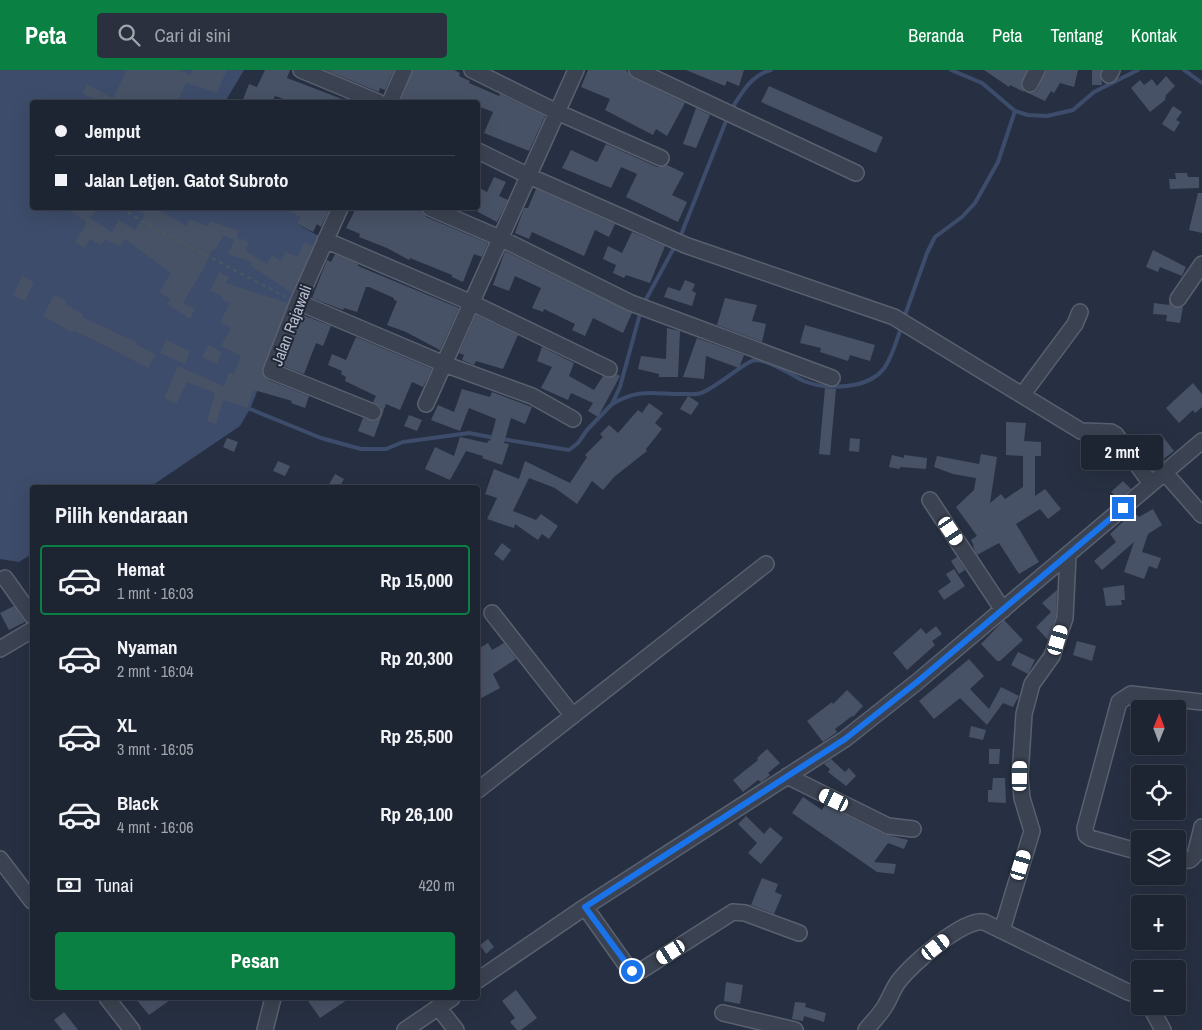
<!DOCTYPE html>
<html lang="id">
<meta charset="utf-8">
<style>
:root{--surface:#1d2432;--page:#2a303e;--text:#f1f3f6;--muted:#a0a4ac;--line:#3b414d;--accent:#0b8043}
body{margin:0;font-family:"Archivo Narrow",sans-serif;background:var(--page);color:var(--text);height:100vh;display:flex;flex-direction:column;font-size:19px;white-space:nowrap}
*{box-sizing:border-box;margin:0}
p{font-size:16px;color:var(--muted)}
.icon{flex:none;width:28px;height:28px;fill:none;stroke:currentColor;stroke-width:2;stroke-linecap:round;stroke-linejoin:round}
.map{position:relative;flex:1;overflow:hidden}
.side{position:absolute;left:30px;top:415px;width:450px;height:515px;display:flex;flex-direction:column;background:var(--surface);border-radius:5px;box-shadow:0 5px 20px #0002,0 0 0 1px var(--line)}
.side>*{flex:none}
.top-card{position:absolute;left:30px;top:30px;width:450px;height:110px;border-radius:5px;box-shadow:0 5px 20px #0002,0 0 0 1px var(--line);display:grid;align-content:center;height:110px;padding:0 25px;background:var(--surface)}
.needle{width:32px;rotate:1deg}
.tools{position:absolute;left:1131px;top:630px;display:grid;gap:10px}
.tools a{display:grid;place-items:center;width:55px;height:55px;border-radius:5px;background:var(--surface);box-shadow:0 5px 20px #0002,0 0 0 1px var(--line);font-size:25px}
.end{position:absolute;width:22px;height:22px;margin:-11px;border:6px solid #1a73e8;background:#fff;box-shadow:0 0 0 2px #fff}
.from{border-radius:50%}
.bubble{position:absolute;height:35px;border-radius:5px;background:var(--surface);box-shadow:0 5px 20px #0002,0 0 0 1px var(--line);font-size:16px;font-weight:800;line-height:35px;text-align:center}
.car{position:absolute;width:15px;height:30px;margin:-15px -8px;border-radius:6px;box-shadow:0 0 4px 1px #0007;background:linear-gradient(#fff 24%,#345 0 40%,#fff 0 76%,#345 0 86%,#fff 0)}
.top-card b{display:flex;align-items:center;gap:18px;height:48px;font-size:19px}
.top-card b+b{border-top:1px solid var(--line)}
.top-card i{width:12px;height:12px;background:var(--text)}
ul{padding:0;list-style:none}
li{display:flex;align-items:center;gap:15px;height:70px;margin:0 10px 8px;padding:0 15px;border:2px solid transparent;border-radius:5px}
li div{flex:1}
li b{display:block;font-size:19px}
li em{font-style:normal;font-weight:800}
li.on{border-color:var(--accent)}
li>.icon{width:45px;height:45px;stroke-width:1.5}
h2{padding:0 25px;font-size:22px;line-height:60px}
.pay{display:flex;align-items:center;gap:12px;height:55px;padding:0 25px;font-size:19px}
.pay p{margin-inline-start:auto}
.button{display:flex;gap:10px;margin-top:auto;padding:10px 25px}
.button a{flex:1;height:58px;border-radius:5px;background:var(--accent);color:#fff;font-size:20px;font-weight:800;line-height:58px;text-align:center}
header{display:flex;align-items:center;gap:30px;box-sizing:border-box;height:70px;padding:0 25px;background:var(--accent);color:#fff}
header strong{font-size:24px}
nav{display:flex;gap:28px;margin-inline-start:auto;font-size:18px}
.search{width:350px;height:45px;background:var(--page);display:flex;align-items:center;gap:12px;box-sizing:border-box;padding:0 18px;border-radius:5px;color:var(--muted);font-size:19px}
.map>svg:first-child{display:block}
.water{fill:#3d4c6a}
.pier{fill:#273042}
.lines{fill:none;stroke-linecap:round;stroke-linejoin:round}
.stream{stroke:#3d4c6a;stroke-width:4}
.building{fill:#485266}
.minor-casing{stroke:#59606f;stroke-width:18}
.path{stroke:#475a5f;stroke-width:2;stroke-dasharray:4 4;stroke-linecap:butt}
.minor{stroke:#3b4251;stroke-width:15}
.route{stroke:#1a73e8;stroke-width:6}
.labels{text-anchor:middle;stroke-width:4;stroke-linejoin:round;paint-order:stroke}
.street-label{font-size:16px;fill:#b8becb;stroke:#202737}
</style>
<header>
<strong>Peta</strong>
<div class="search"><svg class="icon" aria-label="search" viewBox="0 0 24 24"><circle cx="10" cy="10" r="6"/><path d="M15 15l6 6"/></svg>Cari di sini</div>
<nav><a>Beranda</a><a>Peta</a><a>Tentang</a><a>Kontak</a></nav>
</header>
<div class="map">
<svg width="1202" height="960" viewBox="0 0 1202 960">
<rect width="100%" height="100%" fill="#273042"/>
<!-- water -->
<path class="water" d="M0 0H244L225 32H32V138H305L296 153 320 167 250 339 240 356 150 417 32 418V484L0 503Z"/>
<!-- pier -->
<path class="pier" d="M0 489 19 492 0 503Z"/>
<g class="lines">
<!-- stream -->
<path class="stream" d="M951 0 982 13 1015 41 1028 45 1047 46 1073 40 1094 22 1138 0
M1184 0 1202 13
M731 40C741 24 751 5 771 0
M679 170 728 46
M644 233 675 176
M904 248 927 183 935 167 962 147 975 133 998 92 1015 41
M612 334C639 318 653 324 682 324 688 324 695 325 701 323 716 318 747 290 755 290 772 291 789 304 804 311 826 320 869 320 885 297 893 285 897 269 902 255
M250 339 321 368 361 379H386L403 372 469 363 495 368
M502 369 569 380 578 373 587 360 612 334 620 317 641 240"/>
</g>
<!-- building -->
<path class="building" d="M127 0H181L190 5 193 0H227L217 23 186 13 177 32H99L82 23 87 14 113 28Z
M265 0H290L287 8 350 32H292L275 26 272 32H242L249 14 257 17Z
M325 0H394L385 20 380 18 379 22Z
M413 0H454L460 3 459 6 470 11 469 13 499 26 500 24 545 46 529 81 484 63 493 42 478 36V32H400Z
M588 0H626L633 8 685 33 667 66 656 59 653 65 605 40 610 29 581 17Z
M686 0H744L739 16 727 11 725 16Z
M984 0H1027L1021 14 1024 22 1010 15 1009 17Z
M1046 0H1078L1074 17 1060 13 1054 23 1051 21 1045 31 1028 23 1035 22 1038 19Z
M1092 0H1101L1102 15H1092Z
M1166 6 1175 16 1166 25 1165 30 1150 42 1131 18 1140 10 1144 15 1152 9 1157 16Z
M769 16 883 67 876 83 761 32Z
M1173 36 1182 42 1176 50 1180 52 1174 62 1162 54Z
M696 38 710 45 696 78 683 74Z
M606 74 657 97 667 95 684 103 672 125 687 132 678 152 626 127 637 104 621 97 611 118 562 98 571 80 597 92Z
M1175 103H1187L1188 107H1199V118L1170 119 1169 109H1176Z
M494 107 506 112 499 126 508 130 497 152 478 142V117L487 122Z
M536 119 615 154 609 167 595 160 584 186 532 162 529 169 515 163 524 138H528Z
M1198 123H1202V163L1189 160Z
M66 138H98L90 148 112 162 119 150 135 160 145 144 133 138H156L186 156 189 149 207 156 210 151 239 161 237 168 249 172 246 181 267 194 272 185 281 191 286 182 298 187 304 172 313 176 292 223 250 195 252 192 228 184 234 170 224 165 215 180 212 179 205 196 183 233 195 239 190 249 167 234 170 229 159 222 171 203 125 169 120 177 105 169 101 175 90 169 84 178 75 172 87 152Z
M284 138H330L321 157 317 154 313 162 296 153 300 147Z
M356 138H420L426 147 488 173 482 187 474 184 463 212 452 207V205L410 188 409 190 387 178 359 167 360 164 346 158Z
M632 162 665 176 650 213 626 205 624 208 613 203 616 195 603 189 608 176 622 183 623 181Z
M1153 180 1186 197 1182 206 1160 197 1158 202 1146 197Z
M505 181 632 243 623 263 593 248 585 266 572 260 575 254 544 239 543 242 532 238 541 218 515 206 509 221 493 215Z
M335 184 358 194V196L459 238 440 280 406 262 387 255 397 231 394 230V228L369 217H366L357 242 344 238 343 240 312 228 327 190 331 192Z
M219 202 229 207 226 213 288 233 262 303 268 310 309 326 305 338 291 333 292 331 254 320 247 338 223 330 216 354 207 351 215 323 187 312 176 334 164 328 178 296 224 316 229 302 234 304 241 286 221 276 231 258 220 252 230 233 222 230 223 227 210 221Z
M22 206 34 212 25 231 13 225Z
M685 210 695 214 692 221 696 223 692 236 664 227 668 217 680 221Z
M54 225 67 231 65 234 83 244 82 247 136 272V274L156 285 148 298 104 275 74 261 73 263 43 246Z
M725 228 757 235 752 251 766 254 762 272 717 255Z
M1169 231 1173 237H1183L1180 253 1166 251 1167 245 1153 244 1154 233 1169 235Z
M303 245 331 256 323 276 316 273 304 304 283 296Z
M476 245 518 265 503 299 476 291 474 295 462 290 464 285 459 283Z
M805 255 875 275 870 291 850 285 848 291 820 282 821 278 800 273Z
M667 258 680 261 678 307H659V304L638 299 641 286 666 289Z
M356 267 432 299 423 317 412 312 400 340 386 334 374 367 358 361 363 348 374 351 381 346V337L373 332 376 326 345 311 346 307 341 304 342 301 328 295 332 284 346 290Z
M697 268 744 285 739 298 706 286 704 309 683 307Z
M166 270 190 281 185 294 160 283Z
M208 275 222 282 217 294 202 287Z
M542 277 574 293 569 306 594 320 603 306 610 308 617 304 620 306 598 347 588 341 593 333 571 323 568 330 541 318 552 297 537 291Z
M1193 313 1202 324V337L1195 343 1193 340 1179 353 1166 338Z
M825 318 836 319 830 385 819 384Z
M462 319 490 327 492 322 532 337 525 354 511 348 504 373 509 374 502 395 482 388 483 386 466 381 450 410 425 399 435 377 454 386 460 367 487 373 489 370 490 371 496 349 469 338 460 361 431 350 438 335 454 342Z
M688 326 699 333 691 345 680 339Z
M649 333 663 343 655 353 662 359 646 379 647 381 614 407 603 420 592 411 577 434 555 418 529 408 513 441 536 450 541 444 558 456 549 469 542 464 538 470 515 454 514 458 487 449 497 428 485 424 494 399 519 409 525 391 570 413 587 387 585 385 603 367 600 364 609 355 618 363 638 340 642 343Z
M409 345 422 350 417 361 404 356Z
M1006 352 1026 353 1024 371 1041 372V386H1035V426L1045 419 1061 439 1048 449 1040 439 1016 454 1039 492 1019 504 999 473 977 485 973 477 974 476 971 470 977 466 956 437 974 420 976 408 953 404 934 397 937 386 979 394 981 384 997 387 990 433 1001 424 1005 429 1023 417V386L1006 385Z
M1161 364 1174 381 1157 394 1144 377Z
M227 368 238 372 234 382 223 377Z
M850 368 860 369 859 382 849 381Z
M892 385 904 388V385L927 388 926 399 900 397V399L889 397Z
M278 391 290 396 285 406 273 401Z
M335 404 344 409 339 418H327Z
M1123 411 1131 419 1119 429 1111 422Z
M1153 439 1162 455 1148 464 1142 482 1161 488 1157 499 1149 496 1144 509 1124 502 1134 472 1102 500 1094 491 1116 472 1110 464 1133 442 1139 447Z
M502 473 511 480 503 491 494 484Z
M957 487 965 500 959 504 951 491Z
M954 499 965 516 944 530 938 521 951 512 946 504Z
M1124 515 1125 530H1121L1122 535 1106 536 1103 518Z
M1057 520 1056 546 1048 570 1036 557 1051 542 1042 533Z
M14 536 25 552 9 560 0 543Z
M1004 550 1023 570 1000 591H997L981 574Z
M936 556 942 564 932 571 935 575 907 600 893 583 921 558 926 564Z
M1077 571 1096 576 1092 591 1073 585Z
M488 573 492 580 504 573 516 589 493 604 500 618 478 630V579Z
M1018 582 1035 590 1028 604 1011 595Z
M969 589 984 606 970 619 989 639 1001 617 1019 626 1013 637 1003 633 987 655 960 628 934 649 919 631Z
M847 620 863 636 853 647 852 646 835 659 837 662 823 672 807 651 832 632 833 634Z
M971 656 986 660 983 670 969 667Z
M767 679 780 693 768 703 770 705 764 710 761 712 758 710 743 722 733 710 758 690 757 688Z
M989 679H1000L999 694H989Z
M831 689 845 702 849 698 856 706 846 716 828 702 830 699 824 694Z
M993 708H1005L1006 733 988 732V720H992Z
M803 727 822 740 825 735 884 764 908 770 904 779 888 773 874 792 896 794 894 804 877 802 792 743Z
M746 746 764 764 770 757 783 768 761 794 748 783 757 773 738 754Z
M762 808 778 814 775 822 782 825 774 844 751 835Z
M488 869 494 877 486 884 480 875Z
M726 912 743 915 740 934 724 931Z
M516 920 537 948 521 960H517L510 952 515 948 502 931Z
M135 928H173L149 945Z
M306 928H350L320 948Z
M795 932 806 933 805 937 826 943 824 952 804 946 803 951 792 949Z
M64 942 78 960H62L54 950Z"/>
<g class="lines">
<!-- minor casing -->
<g class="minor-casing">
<path id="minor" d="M301 0 378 32
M472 0 557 42 661 88
M637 0 856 103
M1109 5 1112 0
M1030 14 1037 0
M390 32 404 0
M478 81 529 106 685 175 894 247 1081 361 1111 362 1116 365 1151 414
M340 138 298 232 271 301 373 342
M430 138 502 169 631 233 832 308
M325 170 472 233 609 299
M1178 229 1202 194
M298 232 444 294 532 326 573 349
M1023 324 1075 254 1080 242
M426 334 576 0
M1165 403 1202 445
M930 430 1003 540
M5 508 32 546
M492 543 573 646
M0 579 32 560
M787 706 888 756 913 759
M478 720 766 494
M1140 782 1090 768 1086 765 1085 758 1119 632 1131 624 1202 632
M0 789 32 831
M1178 791 1190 790 1195 785 1202 757
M585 837 629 899 635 901 642 900 733 842 745 843 799 863
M1002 860 1032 761 1022 728 1020 706 1024 644 1032 614 1052 586 1065 548 1068 485
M478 910 585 837 845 669 917 612 1202 371
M107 928 132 960
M1150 936 1163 960
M438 937 456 960
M723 943 795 960
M265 960 273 928
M405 960 452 928
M866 960C872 952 880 945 885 936 890 928 893 919 898 912 911 895 963 848 984 852L1128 922 1140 926"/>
</g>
<!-- path -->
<path class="path" d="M121 138 154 158 286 227"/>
<!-- minor -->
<use href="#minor" class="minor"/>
</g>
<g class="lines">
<!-- route -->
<path class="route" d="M632 901 585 837 845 669 917 612 1123 438"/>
</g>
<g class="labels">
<!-- street labels -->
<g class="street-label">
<text transform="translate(291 255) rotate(-69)" y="6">Jalan Rajawali</text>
</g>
</g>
</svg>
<div class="tools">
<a><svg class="needle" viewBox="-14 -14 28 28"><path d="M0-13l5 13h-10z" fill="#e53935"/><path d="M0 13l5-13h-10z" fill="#a0a4ac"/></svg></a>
<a><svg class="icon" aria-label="locate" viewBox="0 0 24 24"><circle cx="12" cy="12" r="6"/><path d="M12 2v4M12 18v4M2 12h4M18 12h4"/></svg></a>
<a><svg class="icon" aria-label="layers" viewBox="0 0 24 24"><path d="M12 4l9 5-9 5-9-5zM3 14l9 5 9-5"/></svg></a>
<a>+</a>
<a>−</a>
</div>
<i class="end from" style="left:632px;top:901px"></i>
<i class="end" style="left:1123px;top:438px"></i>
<div class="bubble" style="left:1081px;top:365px;width:82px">2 mnt</div>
<i class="car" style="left:951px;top:461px;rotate:146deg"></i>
<i class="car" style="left:1058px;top:570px;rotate:17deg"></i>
<i class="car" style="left:1020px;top:706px;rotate:1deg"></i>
<i class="car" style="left:834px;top:730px;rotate:296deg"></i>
<i class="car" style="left:1021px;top:795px;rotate:17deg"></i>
<i class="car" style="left:936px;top:877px;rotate:52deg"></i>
<i class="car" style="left:671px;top:882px;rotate:237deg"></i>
<div class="top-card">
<b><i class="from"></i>Jemput</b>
<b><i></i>Jalan Letjen. Gatot Subroto</b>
</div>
<section class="side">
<h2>Pilih kendaraan</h2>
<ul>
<li class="on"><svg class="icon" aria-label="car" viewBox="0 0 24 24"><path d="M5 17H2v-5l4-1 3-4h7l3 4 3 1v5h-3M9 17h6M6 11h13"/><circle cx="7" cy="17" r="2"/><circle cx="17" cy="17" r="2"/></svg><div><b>Hemat</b><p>1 mnt · 16:03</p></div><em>Rp 15,000</em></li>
<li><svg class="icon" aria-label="car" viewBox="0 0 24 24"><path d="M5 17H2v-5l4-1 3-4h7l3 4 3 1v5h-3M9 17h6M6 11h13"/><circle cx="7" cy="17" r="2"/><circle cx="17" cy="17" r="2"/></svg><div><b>Nyaman</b><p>2 mnt · 16:04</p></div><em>Rp 20,300</em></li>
<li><svg class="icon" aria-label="car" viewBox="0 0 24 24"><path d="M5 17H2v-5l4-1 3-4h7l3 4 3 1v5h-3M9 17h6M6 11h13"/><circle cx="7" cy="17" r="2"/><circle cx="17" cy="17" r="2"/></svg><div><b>XL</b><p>3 mnt · 16:05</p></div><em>Rp 25,500</em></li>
<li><svg class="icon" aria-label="car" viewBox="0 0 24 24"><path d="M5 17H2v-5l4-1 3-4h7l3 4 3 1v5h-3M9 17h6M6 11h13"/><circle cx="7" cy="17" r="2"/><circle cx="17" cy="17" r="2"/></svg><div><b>Black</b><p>4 mnt · 16:06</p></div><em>Rp 26,100</em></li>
</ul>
<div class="pay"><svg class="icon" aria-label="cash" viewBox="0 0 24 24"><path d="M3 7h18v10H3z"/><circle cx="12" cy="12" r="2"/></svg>Tunai<p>420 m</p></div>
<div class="button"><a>Pesan</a></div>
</section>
</div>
